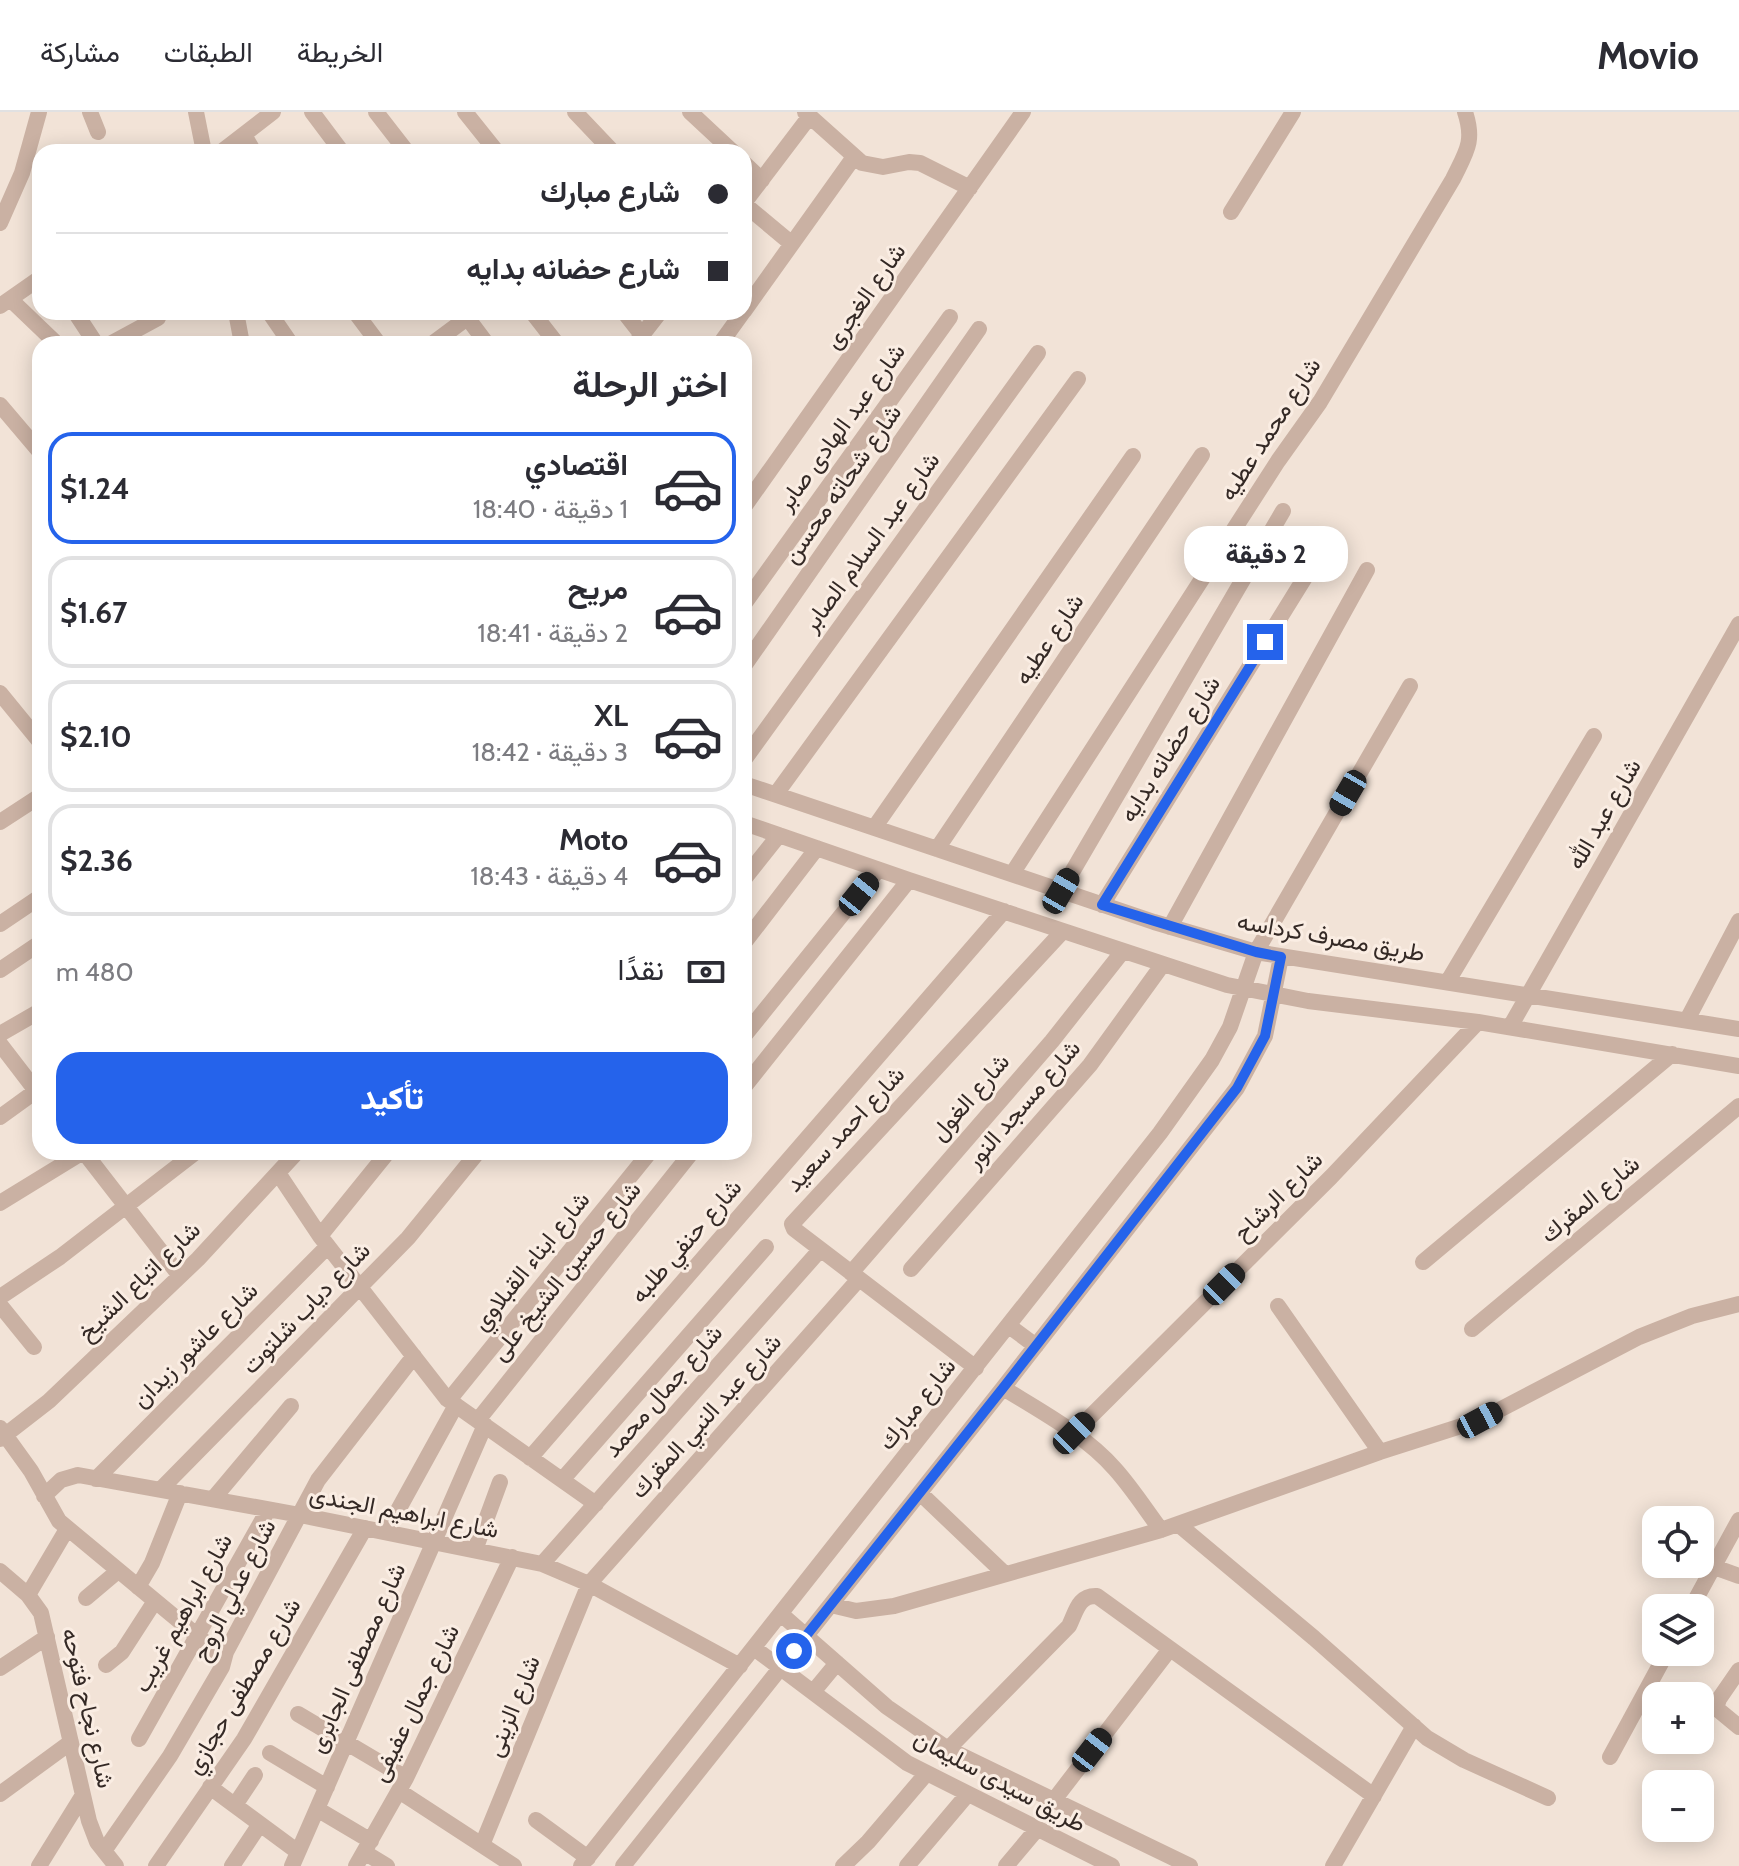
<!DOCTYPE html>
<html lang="ar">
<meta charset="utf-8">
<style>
:root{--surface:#fff;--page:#f2f2f3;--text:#2b2b33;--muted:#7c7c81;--line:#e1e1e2;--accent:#2563eb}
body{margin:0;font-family:Cabin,Vazirmatn,sans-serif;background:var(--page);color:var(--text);direction:rtl;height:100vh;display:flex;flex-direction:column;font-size:30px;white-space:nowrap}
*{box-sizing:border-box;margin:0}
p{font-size:26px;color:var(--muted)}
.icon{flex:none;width:44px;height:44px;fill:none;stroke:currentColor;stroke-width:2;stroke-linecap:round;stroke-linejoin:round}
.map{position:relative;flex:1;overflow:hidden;direction:ltr}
.sheet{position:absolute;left:32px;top:224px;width:720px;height:824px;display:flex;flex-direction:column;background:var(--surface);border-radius:24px;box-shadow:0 4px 20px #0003;direction:rtl}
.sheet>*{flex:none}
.guide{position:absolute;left:32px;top:32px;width:720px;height:176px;border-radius:24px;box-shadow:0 4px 20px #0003;direction:rtl;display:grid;align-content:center;height:176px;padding:0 24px;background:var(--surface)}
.tools{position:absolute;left:1642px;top:1394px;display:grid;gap:16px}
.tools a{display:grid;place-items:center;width:72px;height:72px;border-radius:16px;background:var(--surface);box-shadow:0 4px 20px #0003;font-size:40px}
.end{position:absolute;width:36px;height:36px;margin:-18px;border:10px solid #2563eb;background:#fff;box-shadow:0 0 0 4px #fff}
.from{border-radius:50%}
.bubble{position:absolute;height:56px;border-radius:24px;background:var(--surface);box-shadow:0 4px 20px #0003;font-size:26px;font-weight:800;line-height:56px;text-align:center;direction:rtl}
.car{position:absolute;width:24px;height:48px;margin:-24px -12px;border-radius:10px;box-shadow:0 0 6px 2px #0007;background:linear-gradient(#222 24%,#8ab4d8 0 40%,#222 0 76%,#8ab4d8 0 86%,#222 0)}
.guide b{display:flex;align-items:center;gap:28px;height:76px;font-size:30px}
.guide b+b{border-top:2px solid var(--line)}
.guide i{width:20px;height:20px;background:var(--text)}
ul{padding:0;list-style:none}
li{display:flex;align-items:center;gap:24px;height:112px;margin:0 16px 12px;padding:0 8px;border:4px solid var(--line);border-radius:24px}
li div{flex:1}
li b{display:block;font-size:30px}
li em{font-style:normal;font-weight:800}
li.selected{border-color:var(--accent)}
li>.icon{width:72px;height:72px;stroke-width:1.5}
h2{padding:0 24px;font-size:36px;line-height:96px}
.pay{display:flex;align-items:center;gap:20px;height:88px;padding:0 24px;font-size:30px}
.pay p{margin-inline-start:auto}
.cta{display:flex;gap:16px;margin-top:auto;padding:16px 24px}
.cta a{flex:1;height:92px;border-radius:24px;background:var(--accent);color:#fff;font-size:32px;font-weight:800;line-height:92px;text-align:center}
header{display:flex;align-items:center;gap:48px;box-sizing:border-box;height:112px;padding:0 40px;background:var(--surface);border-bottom:2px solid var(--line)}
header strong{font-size:38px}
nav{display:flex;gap:44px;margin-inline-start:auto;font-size:28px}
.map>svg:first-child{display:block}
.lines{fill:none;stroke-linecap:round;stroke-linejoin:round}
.street{stroke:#cab1a3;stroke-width:16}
.route{stroke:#2563eb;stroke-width:10}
.labels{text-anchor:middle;stroke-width:6;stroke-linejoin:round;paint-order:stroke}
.street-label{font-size:24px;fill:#342925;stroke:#faede3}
</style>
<header>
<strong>Movio</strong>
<nav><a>الخريطة</a><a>الطبقات</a><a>مشاركة</a></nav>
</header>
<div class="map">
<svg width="1739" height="1754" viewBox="0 0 1739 1754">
<rect width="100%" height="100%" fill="#f2e3d7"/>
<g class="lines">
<!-- street -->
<path class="street" d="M90 0 98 20
M196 0 204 40
M312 0 342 40
M376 0 407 40
M465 0 497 40
M575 0 613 40
M690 0 733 40
M805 0 862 51 883 55 909 50 920 51 970 76
M244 23 254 40
M221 40 273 0
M744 51 762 68
M744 91 810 4
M744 92 792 132
M1231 100 1293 0
M0 111 22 61 39 0
M10 187 57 232
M0 194 40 166
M744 199 854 45
M75 200 96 232
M236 200 242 232
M269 200 291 232
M355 200 379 232
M463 200 487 232
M532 200 557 232
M624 200 642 223
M110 232 158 206
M432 232 467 206
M635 232 660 200
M720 232 743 200
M0 293 40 340
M744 395 1023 0
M744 492 950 205
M744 554 979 217
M0 581 40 630
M744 648 1038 241
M744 672 1154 810 1256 840 1739 917
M776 682 1078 267
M0 710 40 684
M744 711 909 768 1227 873 1308 889 1478 910 1739 954
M874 716 1133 344
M937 737 1202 343
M1012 762 1278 349 1320 290 1453 67C1466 40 1475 30 1465 0
M744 767 779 723
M1061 779 1283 399
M1102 793 1330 425
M0 812 40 785
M1170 815 1367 458
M744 831 817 736
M0 858 40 831
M1448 869 1594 624
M1687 908 1739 809
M1510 915 1739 512
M0 922 40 899
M744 924 878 758
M0 932 40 984
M744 975 909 768
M0 1005 36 979H40
M84 1040 180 1164
M278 1061 320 1124 447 1287 596 1392
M0 1091 83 1040
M320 1124 388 1040
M1423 1150 1672 942
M911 1157 1090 953 1163 852
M851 1161 1052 929 1123 839
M0 1185 60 1145 196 1040
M0 1193 34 1235
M1278 1194 1380 1340
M1009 1214 1036 1234
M1472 1217 1739 994
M976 1256 794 1117 792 1112 1063 819
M1003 1276C1042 1300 1085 1323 1115 1357 1132 1376 1146 1398 1161 1418
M449 1288 650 1040
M478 1308 692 1040
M0 1316 31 1359 59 1409 224 1546
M1074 1321 1331 1065 1478 910
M0 1327 49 1289 198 1147 297 1040
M530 1346 1004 799
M96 1367 328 1134
M562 1368 766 1135
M161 1377 408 1126 478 1040
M920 1381 1005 1462
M44 1384 61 1368 78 1363 300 1403 542 1452 589 1472 740 1554
M213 1387 291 1294
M1178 1412 1314 1526 1427 1626 1464 1648 1548 1686
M386 1420 456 1293
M475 1438 500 1370
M542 1452 820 1138
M1714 1455 1739 1464
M0 1459 28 1483 41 1501 89 1709 97 1730 116 1754
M138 1475 152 1451 180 1381
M28 1483 67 1417
M86 1486 118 1459
M831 1493 856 1499 894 1494 1161 1418 1380 1340 1480 1308 1639 1225 1692 1204 1739 1192
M1691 1496 1739 1408
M781 1502 887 1595 948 1637 1190 1754
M754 1536 907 1651 1112 1754
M106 1553 122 1540 155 1489
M0 1556 47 1525
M1739 1558 1719 1587 1716 1596 1739 1615
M813 1580 837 1551
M298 1602 406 1666
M139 1627 268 1398
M948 1637 1069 1514C1076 1500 1078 1483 1097 1484L1374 1684
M270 1641 327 1675
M1610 1645 1667 1540
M210 1675 298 1740
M399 1679 514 1754
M0 1682 71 1630
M1054 1688 1170 1537
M235 1693 255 1663
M317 1697 371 1729
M536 1708 588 1746
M482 1733 589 1472 859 1167
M104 1739 170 1644 222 1555 226 1540 318 1368 414 1244
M364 1740 387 1754
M39 1754 83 1683
M156 1754 244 1627 365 1416
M232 1754 260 1712
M292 1754 485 1313
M356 1754 406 1666 512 1445
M581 1754 1160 1021 1212 948 1230 915 1256 840 1410 574
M623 1754 1003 1276 1237 976 1265 924 1281 845
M843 1754 868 1730 926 1662
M907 1754 967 1683
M1006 1754 1037 1717
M1333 1754 1414 1614"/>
</g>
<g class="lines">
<!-- route -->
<path class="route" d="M794 1539 1003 1276 1237 976 1265 924 1281 845 1256 840 1102 793 1265 530"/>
</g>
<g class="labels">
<!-- street labels -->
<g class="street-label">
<text transform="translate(865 184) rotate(-55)" y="8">شارع الغجرى</text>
<text transform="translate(841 315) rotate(-54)" y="8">شارع عبد الهادى صابر</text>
<text transform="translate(1270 317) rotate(-57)" y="8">شارع محمد عطيه</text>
<text transform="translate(842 372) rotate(-55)" y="8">شارع شحاته محسن</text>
<text transform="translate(871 430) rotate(-54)" y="8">شارع عبد السلام الصابر</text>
<text transform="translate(1049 527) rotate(-56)" y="8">شارع عطيه</text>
<text transform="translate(1170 637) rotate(-58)" y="8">شارع حضانه بدايه</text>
<text transform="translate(1604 702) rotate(-60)" y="8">شارع عبد الله</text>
<text transform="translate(1331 825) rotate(10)" y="8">طريق مصرف كرداسه</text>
<text transform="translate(970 985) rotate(-49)" y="8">شارع الغول</text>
<text transform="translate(1023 992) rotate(-49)" y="8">شارع مسجد النور</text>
<text transform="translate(845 1017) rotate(-47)" y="8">شارع احمد سعيد</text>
<text transform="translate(1278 1084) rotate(-45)" y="8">شارع الرشاح</text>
<text transform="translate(1590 1087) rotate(-40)" y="8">شارع المقرك</text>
<text transform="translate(686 1129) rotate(-49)" y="8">شارع حنفي طلبه</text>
<text transform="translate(531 1149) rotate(-51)" y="8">شارع ابناء القبلاوي</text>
<text transform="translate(566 1159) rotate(-51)" y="8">شارع حسين الشيخ على</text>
<text transform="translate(139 1169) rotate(-44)" y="8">شارع اتباع الشيخ</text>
<text transform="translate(306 1196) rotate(-46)" y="8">شارع دياب شلتوت</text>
<text transform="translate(195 1233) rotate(-45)" y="8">شارع عاشور زيدان</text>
<text transform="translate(663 1279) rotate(-49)" y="8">شارع جمال محمد</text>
<text transform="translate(917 1292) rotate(-52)" y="8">شارع مبارك</text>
<text transform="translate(706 1304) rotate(-48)" y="8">شارع عبد النبي المقرك</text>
<text transform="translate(404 1400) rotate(11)" y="8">شارع ابراهيم الجندى</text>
<text transform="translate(234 1478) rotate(-63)" y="8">شارع عدلي الروح</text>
<text transform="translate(183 1501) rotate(-61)" y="8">شارع ابراهيم غريب</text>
<text transform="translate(357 1546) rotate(-66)" y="8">شارع مصطفى الجابرى</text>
<text transform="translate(243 1574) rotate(-59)" y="8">شارع مصطفى حجازي</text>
<text transform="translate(415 1591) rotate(-64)" y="8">شارع جمال عفيفى</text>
<text transform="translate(513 1594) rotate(-68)" y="8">شارع الزينى</text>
<text transform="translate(88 1596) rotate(77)" y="8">شارع نجاح فتوحه</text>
<text transform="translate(1000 1669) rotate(28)" y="8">طريق سيدى سليمان</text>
</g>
</g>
</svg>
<div class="tools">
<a><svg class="icon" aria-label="locate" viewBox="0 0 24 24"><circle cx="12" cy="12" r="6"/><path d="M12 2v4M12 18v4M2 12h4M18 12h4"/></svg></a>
<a><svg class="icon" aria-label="layers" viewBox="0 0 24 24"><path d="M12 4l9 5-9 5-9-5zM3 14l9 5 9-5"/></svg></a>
<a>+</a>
<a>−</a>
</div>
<i class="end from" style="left:794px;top:1539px"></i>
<i class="end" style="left:1265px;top:530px"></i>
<div class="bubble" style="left:1184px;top:414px;width:164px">2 دقيقة</div>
<i class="car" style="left:1348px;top:681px;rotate:210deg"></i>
<i class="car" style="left:1061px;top:779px;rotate:30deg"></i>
<i class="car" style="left:859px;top:782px;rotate:39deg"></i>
<i class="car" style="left:1224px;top:1172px;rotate:45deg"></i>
<i class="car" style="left:1480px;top:1308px;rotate:62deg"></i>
<i class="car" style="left:1074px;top:1321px;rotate:45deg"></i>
<i class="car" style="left:1092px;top:1638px;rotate:38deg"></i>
<div class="guide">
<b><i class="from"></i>شارع مبارك</b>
<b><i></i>شارع حضانه بدايه</b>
</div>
<section class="sheet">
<h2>اختر الرحلة</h2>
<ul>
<li class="selected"><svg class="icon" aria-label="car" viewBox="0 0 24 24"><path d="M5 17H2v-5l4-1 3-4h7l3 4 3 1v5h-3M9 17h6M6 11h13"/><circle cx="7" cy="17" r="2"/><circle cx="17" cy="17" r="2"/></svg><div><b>اقتصادي</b><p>1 دقيقة · 18:40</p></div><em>$1.24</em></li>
<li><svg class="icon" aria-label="car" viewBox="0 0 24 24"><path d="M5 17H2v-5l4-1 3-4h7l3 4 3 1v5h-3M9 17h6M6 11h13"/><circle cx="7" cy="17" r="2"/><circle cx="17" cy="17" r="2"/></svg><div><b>مريح</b><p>2 دقيقة · 18:41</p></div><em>$1.67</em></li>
<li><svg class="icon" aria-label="car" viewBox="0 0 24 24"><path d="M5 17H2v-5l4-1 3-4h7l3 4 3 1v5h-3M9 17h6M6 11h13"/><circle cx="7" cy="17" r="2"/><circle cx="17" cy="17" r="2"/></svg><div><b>XL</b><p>3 دقيقة · 18:42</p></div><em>$2.10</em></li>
<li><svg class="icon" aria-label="car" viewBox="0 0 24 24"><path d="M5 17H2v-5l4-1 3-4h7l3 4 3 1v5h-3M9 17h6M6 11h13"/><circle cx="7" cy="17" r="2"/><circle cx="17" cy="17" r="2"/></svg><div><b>Moto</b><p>4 دقيقة · 18:43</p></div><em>$2.36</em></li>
</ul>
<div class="pay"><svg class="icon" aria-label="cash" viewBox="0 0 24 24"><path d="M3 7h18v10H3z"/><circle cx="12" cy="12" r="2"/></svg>نقدًا<p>480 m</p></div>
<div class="cta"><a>تأكيد</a></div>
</section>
</div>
